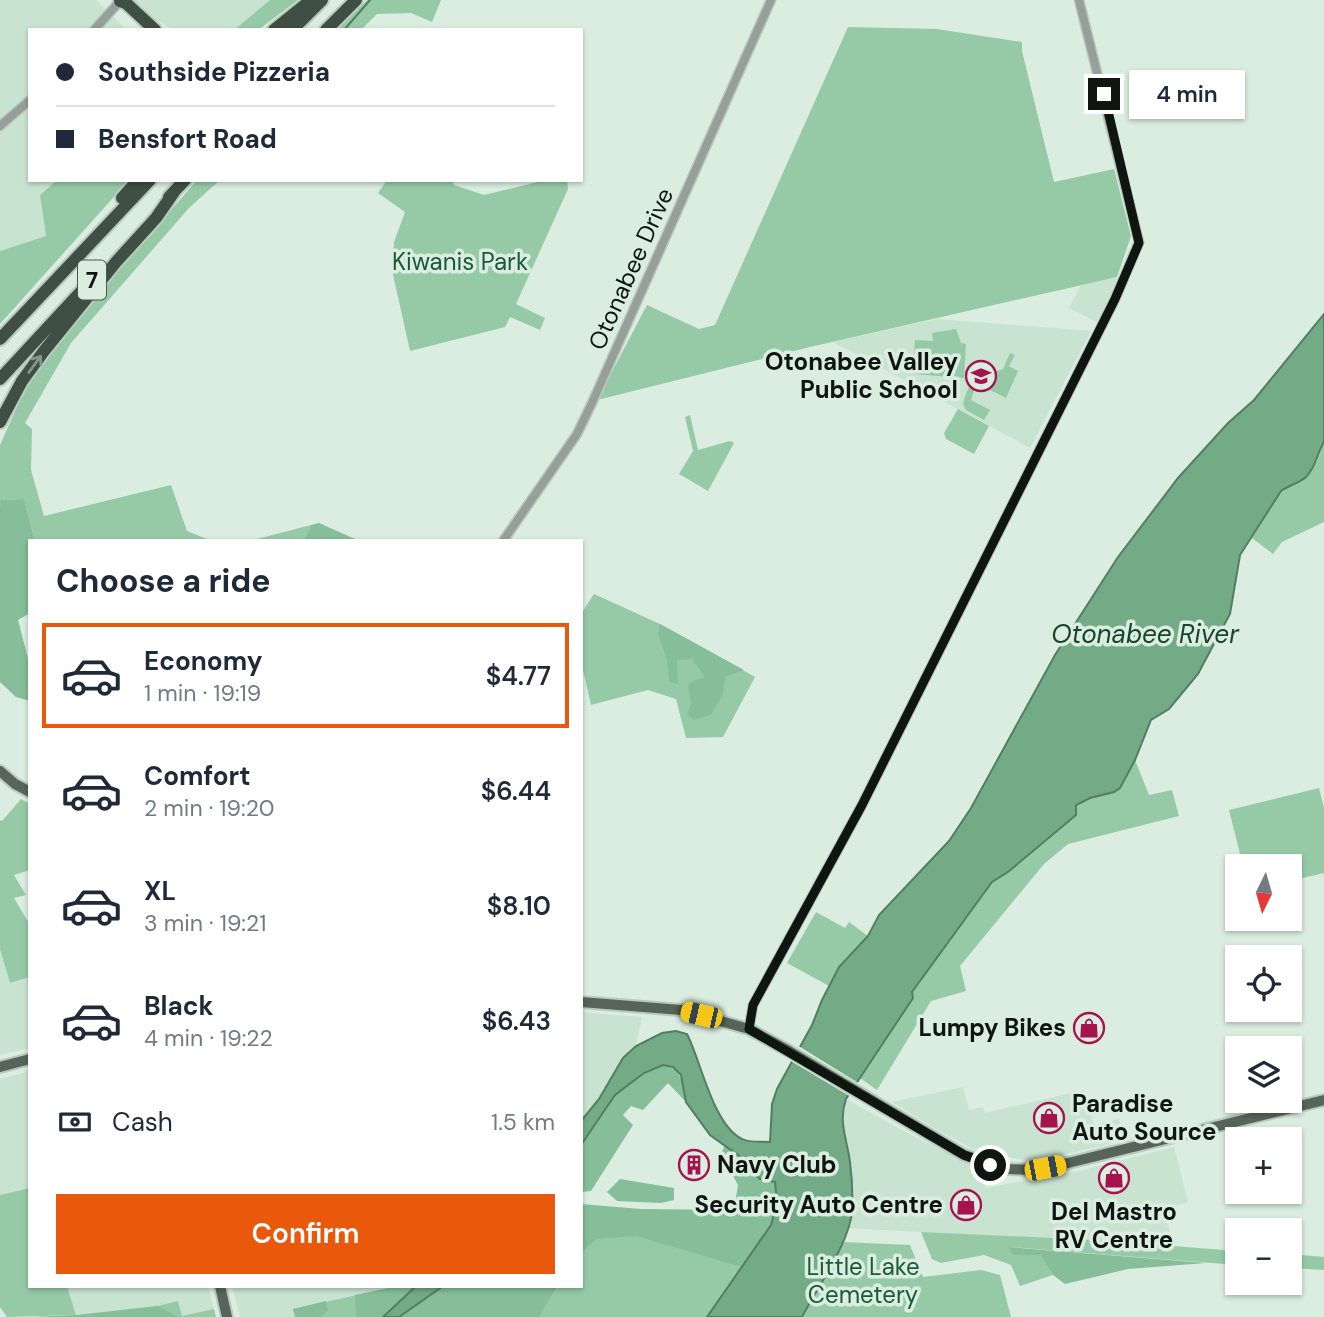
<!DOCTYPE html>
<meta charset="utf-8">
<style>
:root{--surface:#fff;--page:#f6f6f7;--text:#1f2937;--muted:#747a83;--line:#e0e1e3;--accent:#ea580c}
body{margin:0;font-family:"DM Sans",sans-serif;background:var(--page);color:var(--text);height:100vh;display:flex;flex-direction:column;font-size:26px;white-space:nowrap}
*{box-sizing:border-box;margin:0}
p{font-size:23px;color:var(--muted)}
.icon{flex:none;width:38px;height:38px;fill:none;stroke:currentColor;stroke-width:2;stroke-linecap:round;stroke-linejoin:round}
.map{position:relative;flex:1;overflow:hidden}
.side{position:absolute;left:28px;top:539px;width:555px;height:749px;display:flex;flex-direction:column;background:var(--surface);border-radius:0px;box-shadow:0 2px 5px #0004}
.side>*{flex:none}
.guide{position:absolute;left:28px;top:28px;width:555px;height:154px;border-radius:0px;box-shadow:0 2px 5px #0004;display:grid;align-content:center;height:154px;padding:0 28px;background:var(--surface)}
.needle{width:46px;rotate:185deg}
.tools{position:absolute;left:1225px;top:854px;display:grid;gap:14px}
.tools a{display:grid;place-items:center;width:77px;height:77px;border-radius:0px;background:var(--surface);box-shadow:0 2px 5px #0004;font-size:35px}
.end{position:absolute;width:32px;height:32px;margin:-16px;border:9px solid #0f1511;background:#fff;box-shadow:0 0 0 4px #fff}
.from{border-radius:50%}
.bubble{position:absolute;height:49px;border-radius:0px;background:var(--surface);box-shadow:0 2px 5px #0004;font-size:23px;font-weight:600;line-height:49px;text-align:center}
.car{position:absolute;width:21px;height:42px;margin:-21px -10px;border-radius:9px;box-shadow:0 0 5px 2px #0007;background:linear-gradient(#f5c518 24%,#345 0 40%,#f5c518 0 76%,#345 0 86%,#f5c518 0)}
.guide b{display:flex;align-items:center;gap:24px;height:66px;font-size:26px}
.guide b+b{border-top:2px solid var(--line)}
.guide i{width:18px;height:18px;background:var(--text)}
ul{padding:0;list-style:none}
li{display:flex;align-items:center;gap:21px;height:105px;margin:0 14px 10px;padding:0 14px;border:4px solid transparent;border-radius:0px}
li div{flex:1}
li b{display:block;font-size:26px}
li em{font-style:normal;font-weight:600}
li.active{border-color:var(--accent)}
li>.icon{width:63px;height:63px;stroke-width:1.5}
h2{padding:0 28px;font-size:32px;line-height:84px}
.pay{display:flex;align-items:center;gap:18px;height:77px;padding:0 28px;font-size:26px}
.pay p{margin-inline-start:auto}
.primary-button{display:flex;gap:14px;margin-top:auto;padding:14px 28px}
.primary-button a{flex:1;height:80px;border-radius:0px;background:var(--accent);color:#fff;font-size:28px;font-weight:600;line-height:80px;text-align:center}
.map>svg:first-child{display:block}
.built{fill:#c9e3d1}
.green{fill:#96caa7}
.forest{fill:#85be98}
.water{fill:#72ab85;stroke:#547e62;stroke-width:2}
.pier{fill:#daede0}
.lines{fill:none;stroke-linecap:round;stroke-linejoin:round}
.stream{stroke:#547e62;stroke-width:2}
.minor-casing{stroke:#bacabf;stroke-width:11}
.major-casing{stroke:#bacabf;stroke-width:14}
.highway-casing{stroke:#bacabf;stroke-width:16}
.minor{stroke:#979f9a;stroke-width:8}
.major{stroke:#56645a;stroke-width:10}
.highway{stroke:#3f4f44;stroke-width:12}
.oneway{stroke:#85968a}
.route{stroke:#0f1511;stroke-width:9}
.labels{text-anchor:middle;stroke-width:7;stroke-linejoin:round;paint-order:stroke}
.shield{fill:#daede0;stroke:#4c564f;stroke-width:2}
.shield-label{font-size:23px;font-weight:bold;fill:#0f1511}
.park-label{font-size:24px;fill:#185a36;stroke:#daede0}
.street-label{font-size:24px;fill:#0f1511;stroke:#daede0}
.poi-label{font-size:24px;font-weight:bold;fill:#0f1511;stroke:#daede0;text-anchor:end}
.water-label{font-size:26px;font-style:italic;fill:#18442a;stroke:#daede0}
</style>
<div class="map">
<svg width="1324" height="1317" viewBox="0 0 1324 1317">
<rect width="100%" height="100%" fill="#daede0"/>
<!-- built -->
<path class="built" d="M0 0H96L127 30H30V180H57L40 195 46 236 0 251Z
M130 0H270L234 30H175L150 17Z
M1117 277 1113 292 1097 322 1069 308 1081 285Z
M938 319 1091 331 1030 448 833 342Z
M0 949 10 983 30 977V1048L0 1055Z
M581 1012 642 1017 636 1046 623 1058 599 1099 581 1121Z
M30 1071V1188L0 1195V1079Z
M963 1087 969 1110 983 1107 985 1113 1084 1090 1094 1125 1119 1119 1124 1141 1044 1159 1029 1160 995 1156 977 1151 939 1131 892 1102Z
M846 1099 907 1133 983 1170 985 1188 1079 1171 1174 1147 1188 1202 1165 1209 1173 1246 847 1228 852 1215 850 1161 842 1132V1111Z
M67 1286H208L214 1309 181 1317 178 1302 157 1306 76 1315Z
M232 1286H398L294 1309 295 1317H240Z"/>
<!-- green -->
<path class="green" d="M270 0H298L258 30H234Z
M367 0H441L432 22 411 13 377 14 361 30H337Z
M848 27 937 29 1022 42V51L1054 182 1114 169 1131 236 1117 277 810 347 597 400 647 305 699 329 715 325Z
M57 180H129L0 324V251L46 236 40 195Z
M197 180H220L189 208 71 343 25 423 32 429 31 470 44 516 171 485 187 531 212 541H35L24 499 2 500 0 506V445L25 389 77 319Z
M387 180H452L454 185 484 195 546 180H567L568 189 516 304 545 318 540 330 510 317 505 327 410 351 392 270 394 242 405 212 378 193Z
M956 329 961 343 966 344 964 378 913 374 915 340 933 341 932 333Z
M1010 353 1015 355 1009 366 1018 371 1006 398 976 383 971 400 990 410 984 420 966 410 963 404C969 378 979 377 1003 369Z
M958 409 989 426 974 454 946 439 944 433Z
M690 415 698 450 730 441 734 443 708 491 679 474 693 451 685 417Z
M1324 442V522L1282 542 1273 554 1252 538 1281 491 1317 461Z
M311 525 304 541H249Z
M594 594 660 624 755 677 723 737 686 738 676 699 648 690 591 705 581 661V614Z
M1135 760 1149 795 1172 790 1179 816 1068 844 1044 864 960 966 966 991 931 1001 877 1090 860 1078 913 998 912 992 992 882 1008 872 1075 815 1076 806 1090 798 1114 792 1120 788Z
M1319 788 1324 808V873L1290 881V866H1243L1229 810Z
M21 799 30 804V870L14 875 26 895 14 898 30 925V977L10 983 0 949V820L2 821Z
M816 912 845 928 849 922 868 936 839 967 829 986 787 963Z
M30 1188V1286H67L76 1315 7 1317 0 1307V1195Z
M581 1223 767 1232 707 1317H399L443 1286H581Z
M921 1232 1096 1240 1237 1251V1265L1009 1247 1013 1255H1040L1053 1275 1020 1286 1011 1265 984 1255 941 1263 932 1259Z
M842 1242 910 1245 923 1277 981 1270 1000 1275 1011 1317H802Z
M1290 1254 1324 1257V1270L1290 1268Z
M398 1286H416L383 1317H295L293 1309Z
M178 1301 182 1316 214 1309 216 1317H112Z"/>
<!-- forest -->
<path class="forest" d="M24 499 35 541H30V613L18 620 30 666V701L16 697 0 682V506L1 500Z
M319 523 355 539 354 541H304L311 525Z
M660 624 744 670 725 677 723 694 711 715 694 720 687 714 691 704 688 685 693 681 705 677 692 659 677 660 678 684 669 682 667 660 658 634Z
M663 1065C683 1069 683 1084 686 1102L668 1083 643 1110 631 1106 623 1115 633 1125 591 1191 581 1192V1145L615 1095 644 1073Z
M725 1145 775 1182C779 1223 765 1235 742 1267L636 1236 597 1239 581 1252V1204L641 1209 734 1210 738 1185 721 1154Z
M620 1179 674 1188V1200L661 1203 617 1201 607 1192Z
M1008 1247 1206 1263 1128 1269 1065 1284 1053 1275 1040 1255H1013Z
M398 1286H416L383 1317H356L355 1295Z
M443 1286H557L539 1317H399Z
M326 1301 328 1310 321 1317H295L293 1309Z
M157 1306 179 1317H32L76 1315Z"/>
<!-- water -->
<path class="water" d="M1324 314V442C1317 453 1316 467 1306 477 1300 483 1289 485 1281 491L1240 555 1230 614 1198 674 1169 709 1151 720 1135 760 1120 788 1114 792 1090 798 1076 805V815L1008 872 992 882 912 992 913 998 846 1099C838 1122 847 1139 850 1162 852 1178 853 1195 852 1211 850 1242 817 1288 802 1317H707L771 1225 777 1202 775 1182 760 1179 749 1169 746 1161 710 1135 686 1102 681 1075 673 1067 663 1065 644 1073 615 1095 581 1145V1121L599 1099 623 1058 636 1046 662 1033 676 1031 687 1034C701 1061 713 1125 742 1139 749 1143 762 1141 770 1142L772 1104 777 1089 812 1025 822 1000 839 967 868 936 879 915 949 841 971 808 1055 655 1118 557 1178 478 1228 423 1254 400Z
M416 1286H443L399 1317H383Z"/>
<!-- pier -->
<path class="pier" d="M797 1045 860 1084 851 1097 789 1060Z"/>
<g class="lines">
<!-- stream -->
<path class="stream" d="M344 30 370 0"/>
<!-- minor casing -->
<g class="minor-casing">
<path id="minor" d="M94 30 121 0
M0 126 30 100
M503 541 577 434 592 403 771 0
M749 1029 753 1005 862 805 1115 299 1139 242 1079 0"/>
</g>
<!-- major casing -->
<g class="major-casing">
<path id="major" d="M0 771 15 784 30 792
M581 1002 681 1010 749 1029 789 1051 964 1155 1009 1169 1032 1170 1060 1165 1324 1100
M0 1067 30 1059
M220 1286 227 1317"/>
</g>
<!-- highway casing -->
<g class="highway-casing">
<path id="highway" d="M120 1 126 3 155 30
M274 30 311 0
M292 30 322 0
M326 30 356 0
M169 197 185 180
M122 198 138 180
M0 339 150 180
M0 379 88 284
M0 422 22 381 44 351 116 262 156 218 174 192"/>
</g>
<!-- minor -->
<use href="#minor" class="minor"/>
<!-- major -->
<use href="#major" class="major"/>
<!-- highway -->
<use href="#highway" class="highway"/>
</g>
<!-- one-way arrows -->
<defs><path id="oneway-shaft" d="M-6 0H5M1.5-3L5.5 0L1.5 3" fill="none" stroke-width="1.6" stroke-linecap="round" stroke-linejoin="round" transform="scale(1.75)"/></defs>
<use class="oneway" href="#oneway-shaft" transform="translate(35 364) rotate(-54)"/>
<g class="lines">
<!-- route -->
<path class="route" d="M990 1165 964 1155 749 1029 753 1005 862 805 1115 299 1139 243 1104 94"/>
</g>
<!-- icons -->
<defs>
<g id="school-ring" transform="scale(1.575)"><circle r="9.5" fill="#daede0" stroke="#a5124e" stroke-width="1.5"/><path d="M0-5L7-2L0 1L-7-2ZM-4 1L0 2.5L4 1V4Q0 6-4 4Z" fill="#a5124e"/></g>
<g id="shop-ring" transform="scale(1.575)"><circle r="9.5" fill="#daede0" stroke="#a5124e" stroke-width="1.5"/><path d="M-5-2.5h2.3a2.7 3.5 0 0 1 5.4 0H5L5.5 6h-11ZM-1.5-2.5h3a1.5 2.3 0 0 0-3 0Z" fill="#a5124e"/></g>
<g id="building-ring" transform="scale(1.575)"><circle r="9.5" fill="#daede0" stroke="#a5124e" stroke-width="1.5"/><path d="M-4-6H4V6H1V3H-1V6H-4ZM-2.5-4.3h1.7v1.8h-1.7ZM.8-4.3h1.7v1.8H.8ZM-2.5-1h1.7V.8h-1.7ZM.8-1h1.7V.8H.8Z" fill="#a5124e"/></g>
</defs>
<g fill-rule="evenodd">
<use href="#school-ring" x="981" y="376"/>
<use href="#shop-ring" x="1089" y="1028"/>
<use href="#shop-ring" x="1049" y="1118"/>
<use href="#building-ring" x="694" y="1165"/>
<use href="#shop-ring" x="1114" y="1178"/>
<use href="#shop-ring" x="966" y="1205"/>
</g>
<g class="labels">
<!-- shield labels -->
<rect class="shield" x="78" y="260.5" width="28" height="39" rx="5"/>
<g class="shield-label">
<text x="92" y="288">7</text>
</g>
<!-- park labels -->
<g class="park-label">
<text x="460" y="270">Kiwanis Park</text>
<text x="863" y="1275">Little Lake<tspan x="863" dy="28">Cemetery</tspan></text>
</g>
<!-- street labels -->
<g class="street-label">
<text transform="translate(631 269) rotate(-66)" y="8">Otonabee Drive</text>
</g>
<!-- poi labels -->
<g class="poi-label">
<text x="958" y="370">Otonabee Valley<tspan x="958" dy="28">Public School</tspan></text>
<text x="1066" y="1036">Lumpy Bikes</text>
<text x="1072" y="1112" text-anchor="start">Paradise<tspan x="1072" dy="28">Auto Source</tspan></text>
<text x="717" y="1173" text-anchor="start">Navy Club</text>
<text x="943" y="1213">Security Auto Centre</text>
<text x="1114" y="1220" text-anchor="middle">Del Mastro<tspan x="1114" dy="28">RV Centre</tspan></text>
</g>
<!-- water labels -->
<g class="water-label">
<text x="1145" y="643">Otonabee River</text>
</g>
</g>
</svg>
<div class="tools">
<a><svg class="needle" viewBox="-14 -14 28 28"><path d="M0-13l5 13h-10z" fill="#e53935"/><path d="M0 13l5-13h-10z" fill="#747a83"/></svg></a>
<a><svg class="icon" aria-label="locate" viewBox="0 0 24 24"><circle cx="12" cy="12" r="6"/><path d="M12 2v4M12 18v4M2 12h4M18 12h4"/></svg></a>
<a><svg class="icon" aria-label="layers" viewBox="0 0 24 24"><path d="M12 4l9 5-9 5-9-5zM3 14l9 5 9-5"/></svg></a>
<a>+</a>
<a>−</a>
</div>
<i class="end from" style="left:990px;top:1165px"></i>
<i class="end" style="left:1104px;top:94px"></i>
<div class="bubble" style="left:1129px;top:70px;width:116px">4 min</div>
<i class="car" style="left:701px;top:1015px;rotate:283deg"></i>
<i class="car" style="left:1045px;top:1168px;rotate:79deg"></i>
<div class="guide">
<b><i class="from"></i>Southside Pizzeria</b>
<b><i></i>Bensfort Road</b>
</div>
<section class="side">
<h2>Choose a ride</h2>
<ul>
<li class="active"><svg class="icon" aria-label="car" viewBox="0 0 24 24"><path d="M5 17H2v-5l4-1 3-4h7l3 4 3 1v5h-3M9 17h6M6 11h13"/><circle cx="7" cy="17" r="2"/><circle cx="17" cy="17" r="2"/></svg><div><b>Economy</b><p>1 min · 19:19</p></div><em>$4.77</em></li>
<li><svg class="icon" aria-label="car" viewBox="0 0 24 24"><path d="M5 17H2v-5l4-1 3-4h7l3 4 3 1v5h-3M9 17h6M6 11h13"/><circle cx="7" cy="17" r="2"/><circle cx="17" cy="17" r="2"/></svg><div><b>Comfort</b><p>2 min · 19:20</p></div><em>$6.44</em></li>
<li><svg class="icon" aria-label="car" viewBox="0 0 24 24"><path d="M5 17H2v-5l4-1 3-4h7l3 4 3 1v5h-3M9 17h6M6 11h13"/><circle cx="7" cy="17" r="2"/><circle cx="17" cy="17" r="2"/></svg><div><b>XL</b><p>3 min · 19:21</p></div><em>$8.10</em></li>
<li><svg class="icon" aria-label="car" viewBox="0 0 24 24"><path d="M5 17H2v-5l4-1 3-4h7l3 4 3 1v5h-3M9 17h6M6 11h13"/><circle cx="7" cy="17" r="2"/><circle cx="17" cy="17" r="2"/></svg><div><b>Black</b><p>4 min · 19:22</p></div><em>$6.43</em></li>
</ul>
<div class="pay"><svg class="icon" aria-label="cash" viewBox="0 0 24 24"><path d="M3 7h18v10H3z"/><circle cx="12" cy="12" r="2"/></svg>Cash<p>1.5 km</p></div>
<div class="primary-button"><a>Confirm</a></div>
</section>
</div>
